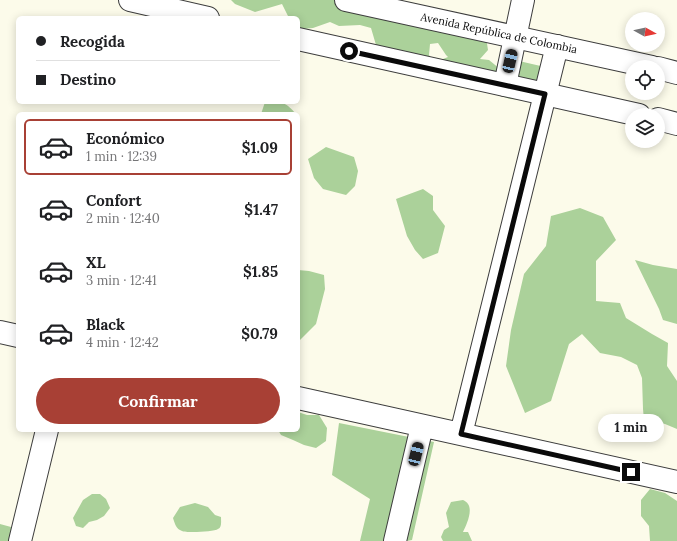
<!DOCTYPE html>
<html lang="es">
<meta charset="utf-8">
<style>
:root{--surface:#fff;--page:#f6f6f6;--text:#202124;--muted:#757577;--line:#e0e0e0;--accent:#a84035}
body{margin:0;font-family:Lora,serif;background:var(--page);color:var(--text);height:100vh;display:flex;flex-direction:column;font-size:15px;white-space:nowrap}
*{box-sizing:border-box;margin:0}
p{font-size:13px;color:var(--muted)}
.icon{flex:none;width:22px;height:22px;fill:none;stroke:currentColor;stroke-width:2;stroke-linecap:round;stroke-linejoin:round}
.map{position:relative;flex:1;overflow:hidden}
.side{position:absolute;left:16px;top:112px;width:284px;height:320px;display:flex;flex-direction:column;background:var(--surface);border-radius:6px;box-shadow:0 2px 10px #0003}
.side>*{flex:none}
.top-card{position:absolute;left:16px;top:16px;width:284px;height:88px;border-radius:6px;box-shadow:0 2px 10px #0003;display:grid;align-content:center;height:88px;padding:0 20px;background:var(--surface)}
.needle{width:26px;rotate:98deg}
.buttons{position:absolute;left:625px;top:12px;display:grid;gap:8px}
.buttons a{display:grid;place-items:center;width:40px;height:40px;border-radius:50%;background:var(--surface);box-shadow:0 2px 10px #0003;font-size:20px}
.end{position:absolute;width:18px;height:18px;margin:-9px;border:5px solid #0a0a0a;background:#fff;box-shadow:0 0 0 2px #fff}
.from{border-radius:50%}
.bubble{position:absolute;height:28px;border-radius:14px;background:var(--surface);box-shadow:0 2px 10px #0003;font-size:13px;font-weight:700;line-height:28px;text-align:center}
.car{position:absolute;width:12px;height:24px;margin:-12px -6px;border-radius:5px;box-shadow:0 0 3px 1px #0007;background:linear-gradient(#222 24%,#8ab4d8 0 40%,#222 0 76%,#8ab4d8 0 86%,#222 0)}
.top-card b{display:flex;align-items:center;gap:14px;height:38px;font-size:15px}
.top-card b+b{border-top:1px solid var(--line)}
.top-card i{width:10px;height:10px;background:var(--text)}
ul{padding:7px 0 0;list-style:none}
li{display:flex;align-items:center;gap:12px;height:56px;margin:0 8px 6px;padding:0 12px;border:2px solid transparent;border-radius:6px}
li div{flex:1}
li b{display:block;font-size:15px}
li em{font-style:normal;font-weight:700}
li.active{border-color:var(--accent)}
li>.icon{width:36px;height:36px;stroke-width:1.5}
.button{display:flex;gap:8px;margin-top:auto;padding:8px 20px}
.button a{flex:1;height:46px;border-radius:24px;background:var(--accent);color:#fff;font-size:16px;font-weight:700;line-height:46px;text-align:center}
.map>svg:first-child{display:block}
.forest{fill:#abd19a}
.lines{fill:none;stroke-linecap:round;stroke-linejoin:round}
.minor-casing{stroke:#3d3d3d;stroke-width:24}
.tertiary-casing{stroke:#3d3d3d;stroke-width:24}
.minor{stroke:#fff;stroke-width:22}
.tertiary{stroke:#fff;stroke-width:22}
.route{stroke:#0a0a0a;stroke-width:5}
.labels{text-anchor:middle;stroke-width:4;stroke-linejoin:round;paint-order:stroke}
.street-label{font-size:11px;fill:#0a0a0a;stroke:#fff}
</style>
<div class="map">
<svg width="677" height="541" viewBox="0 0 677 541">
<rect width="100%" height="100%" fill="#fcfbea"/>
<!-- forest -->
<path class="forest" d="M231 0H340L435 24 452 12 474 19 486 37 488 50 480 59 489 60 500 69 519 61 545 67 527 100 510 99 495 94 481 89 439 77 443 59 448 57 446 55 438 43 430 44 429 55 433 61 417 75 397 73 385 65 376 45 371 28 360 25 339 26 330 22 313 28 301 29 298 27V18H289L282 4 255 12 235 4Z
M265 102C282 102 285 101 296 114H261Z
M326 147 354 157 358 171 355 186 346 195 323 189 314 178 308 159Z
M423 189 433 196V210L445 226 438 253 423 259 415 250 407 236 396 199Z
M580 208 603 217 616 240 596 261V301L620 303 626 318 652 334 668 343 667 366 677 381V429L665 424 644 420 643 409 642 378 637 365 621 357 600 353 582 334 569 344 551 401 525 413 506 366 511 330 524 274 546 246 551 216Z
M635 260 653 265 677 269V324L663 320 659 309Z
M298 270 309 271 324 275 325 289 316 324 300 340H298Z
M298 412 307 415H319L327 428 326 441 316 448 304 445 293 440 281 435 278 430H298Z
M339 423 434 442 412 540 407 541H360L370 499 332 475Z
M650 489 665 493 677 501V541H650L649 526 641 516V500Z
M92 494H100L106 499 110 508 104 516 97 520 89 522 83 528 76 526 73 518 83 500Z
M463 500C465 501 467 502 468 504 473 511 466 526 463 532H468L472 541H443L441 537 444 530 449 527 446 513 451 502Z
M195 503 208 507 215 515 221 517C221 522 222 527 218 529 214 532 186 533 182 531 176 529 175 524 173 518L180 507Z
M0 524 11 527 13 535 12 541H0Z"/>
<g class="lines">
<!-- minor casing -->
<g class="minor-casing">
<path id="minor" d="M505 85 523 0
M0 332 18 336
M298 398 677 482
M461 434 557 46
M20 541 47 430
M395 541 422 426"/>
</g>
<!-- tertiary casing -->
<g class="tertiary-casing">
<path id="tertiary" d="M130 0 208 18
M346 0 652 67
M298 39 639 115
M658 68 677 73
M658 119 677 124"/>
</g>
<!-- minor -->
<use href="#minor" class="minor"/>
<!-- tertiary -->
<use href="#tertiary" class="tertiary"/>
</g>
<g class="lines">
<!-- route -->
<path class="route" d="M349 51 545 94 461 434 631 472"/>
</g>
<g class="labels">
<!-- street labels -->
<g class="street-label">
<text transform="translate(499 33) rotate(12)" y="4">Avenida República de Colombia</text>
</g>
</g>
</svg>
<div class="buttons">
<a><svg class="needle" viewBox="-14 -14 28 28"><path d="M0-13l5 13h-10z" fill="#e53935"/><path d="M0 13l5-13h-10z" fill="#757577"/></svg></a>
<a><svg class="icon" aria-label="locate" viewBox="0 0 24 24"><circle cx="12" cy="12" r="6"/><path d="M12 2v4M12 18v4M2 12h4M18 12h4"/></svg></a>
<a><svg class="icon" aria-label="layers" viewBox="0 0 24 24"><path d="M12 4l9 5-9 5-9-5zM3 14l9 5 9-5"/></svg></a>
</div>
<i class="end from" style="left:349px;top:51px"></i>
<i class="end" style="left:631px;top:472px"></i>
<div class="bubble" style="left:598px;top:414px;width:66px">1 min</div>
<i class="car" style="left:510px;top:61px;rotate:13deg"></i>
<i class="car" style="left:416px;top:454px;rotate:14deg"></i>
<div class="top-card">
<b><i class="from"></i>Recogida</b>
<b><i></i>Destino</b>
</div>
<section class="side">
<ul>
<li class="active"><svg class="icon" aria-label="car" viewBox="0 0 24 24"><path d="M5 17H2v-5l4-1 3-4h7l3 4 3 1v5h-3M9 17h6M6 11h13"/><circle cx="7" cy="17" r="2"/><circle cx="17" cy="17" r="2"/></svg><div><b>Económico</b><p>1 min · 12:39</p></div><em>$1.09</em></li>
<li><svg class="icon" aria-label="car" viewBox="0 0 24 24"><path d="M5 17H2v-5l4-1 3-4h7l3 4 3 1v5h-3M9 17h6M6 11h13"/><circle cx="7" cy="17" r="2"/><circle cx="17" cy="17" r="2"/></svg><div><b>Confort</b><p>2 min · 12:40</p></div><em>$1.47</em></li>
<li><svg class="icon" aria-label="car" viewBox="0 0 24 24"><path d="M5 17H2v-5l4-1 3-4h7l3 4 3 1v5h-3M9 17h6M6 11h13"/><circle cx="7" cy="17" r="2"/><circle cx="17" cy="17" r="2"/></svg><div><b>XL</b><p>3 min · 12:41</p></div><em>$1.85</em></li>
<li><svg class="icon" aria-label="car" viewBox="0 0 24 24"><path d="M5 17H2v-5l4-1 3-4h7l3 4 3 1v5h-3M9 17h6M6 11h13"/><circle cx="7" cy="17" r="2"/><circle cx="17" cy="17" r="2"/></svg><div><b>Black</b><p>4 min · 12:42</p></div><em>$0.79</em></li>
</ul>
<div class="button"><a>Confirmar</a></div>
</section>
</div>
